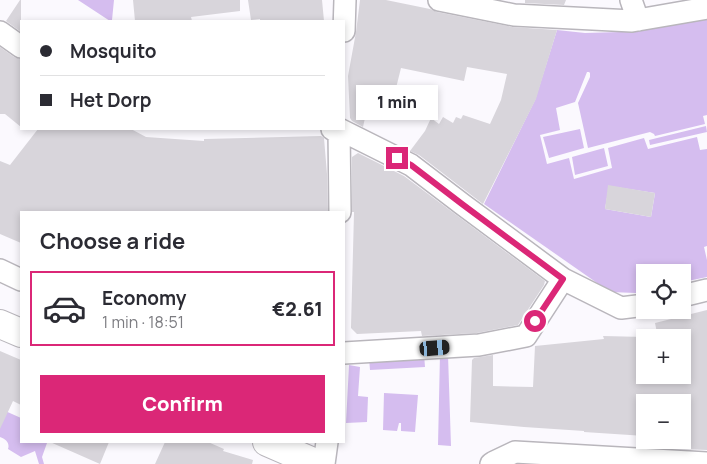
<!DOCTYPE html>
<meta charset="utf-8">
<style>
:root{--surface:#fff;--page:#f7f7f7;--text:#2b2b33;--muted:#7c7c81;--line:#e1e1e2;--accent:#db2777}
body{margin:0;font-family:Manrope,sans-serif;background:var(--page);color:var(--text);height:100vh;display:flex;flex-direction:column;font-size:19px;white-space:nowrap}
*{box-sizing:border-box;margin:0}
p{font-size:16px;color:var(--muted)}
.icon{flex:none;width:28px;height:28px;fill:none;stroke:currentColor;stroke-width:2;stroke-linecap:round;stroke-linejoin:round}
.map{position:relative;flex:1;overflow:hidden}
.side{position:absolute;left:20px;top:211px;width:325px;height:232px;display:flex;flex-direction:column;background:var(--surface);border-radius:0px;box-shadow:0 2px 8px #0003}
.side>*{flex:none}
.guide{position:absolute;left:20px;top:20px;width:325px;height:110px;border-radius:0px;box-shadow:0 2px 8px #0003;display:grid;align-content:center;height:110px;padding:0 20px;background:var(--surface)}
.controls{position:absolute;left:636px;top:264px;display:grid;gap:10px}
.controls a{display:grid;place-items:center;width:55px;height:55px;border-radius:0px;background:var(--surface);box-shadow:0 2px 8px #0003;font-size:25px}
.end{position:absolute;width:22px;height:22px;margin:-11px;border:6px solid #db2777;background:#fff;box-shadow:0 0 0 2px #fff}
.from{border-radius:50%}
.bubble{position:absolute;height:35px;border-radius:0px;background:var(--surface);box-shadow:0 2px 8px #0003;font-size:16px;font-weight:800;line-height:35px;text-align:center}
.car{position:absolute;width:15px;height:30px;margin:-15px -8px;border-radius:6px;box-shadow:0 0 4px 1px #0007;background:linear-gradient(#222 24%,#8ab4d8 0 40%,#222 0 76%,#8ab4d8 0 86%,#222 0)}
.guide b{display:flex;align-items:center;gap:18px;height:48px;font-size:19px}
.guide b+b{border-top:1px solid var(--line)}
.guide i{width:12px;height:12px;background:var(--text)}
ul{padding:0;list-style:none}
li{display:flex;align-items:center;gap:15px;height:75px;margin:0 10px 8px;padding:0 10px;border:2px solid transparent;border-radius:0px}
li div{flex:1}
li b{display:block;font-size:19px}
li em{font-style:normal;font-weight:800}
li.selected{border-color:var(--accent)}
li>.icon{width:45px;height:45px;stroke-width:1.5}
h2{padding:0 20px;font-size:22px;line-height:60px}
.action{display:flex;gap:10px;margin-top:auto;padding:10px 20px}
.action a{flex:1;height:58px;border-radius:0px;background:var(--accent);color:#fff;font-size:20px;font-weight:800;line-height:58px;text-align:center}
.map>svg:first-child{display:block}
.green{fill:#d5bdef;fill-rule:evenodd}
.building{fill:#d8d5db}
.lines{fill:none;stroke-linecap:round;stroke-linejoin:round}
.minor-casing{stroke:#b9b6bc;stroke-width:24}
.secondary-casing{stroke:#b9b6bc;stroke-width:30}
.minor{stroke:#fff;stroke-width:21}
.secondary{stroke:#fff;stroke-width:28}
.route{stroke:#db2777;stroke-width:6}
</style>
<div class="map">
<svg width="707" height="464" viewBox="0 0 707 464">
<rect width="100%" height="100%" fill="#fbf9fe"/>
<!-- green -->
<path class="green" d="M78 0H114L112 20 110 21Z
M707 19V115L703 116 705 124 655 136 654 134 650 132 588 148 578 103 590 77V73L589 72H587L575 102 556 108 560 130 540 135 547 164 569 158 574 179 612 168 608 148 644 138 648 149 697 137 700 150 707 149V246L704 247 707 260V277L683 282 682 272H645V291L636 293 610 292 484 204 535 100 557 30 585 33 620 32ZM609 186 655 193 651 217 605 209Z
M706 126 707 132 650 145 649 140Z
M580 129 584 148 549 158 543 137Z
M604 148 608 166 575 175 572 157Z
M424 354 425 367 370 370 369 358Z
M440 354 448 355 451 446 438 445Z
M349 365 360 367 358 396 368 397 367 422 346 423Z
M384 393 418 395 415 432 401 431V423H399L397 431 383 430Z
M3 410 21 418V442L47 443 42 457 44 464H39L35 451 21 457 8 449C10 443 6 439 0 437V415Z"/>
<!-- building -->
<path class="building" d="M20 0H21V32L6 21Z
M133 0H240V11L191 17 192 21H135Z
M248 0H322L324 21H260V19L251 20Z
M360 0H386L430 9 437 12 512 27 557 30 536 99 483 204 419 155 410 151 425 131 431 118 439 124 443 117 453 123 456 117 461 119 463 115 490 124 501 100 507 74 467 67 464 81 401 68 393 100 376 97 373 110 367 109 363 127 352 121 350 118 348 76 356 32Z
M525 0H566L564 5 525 3Z
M0 47 14 57 21 59V127L5 114H0Z
M38 129H131L146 137 204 141V139L321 136 324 138 327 174 328 212H21V243L0 234V161L10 165Z
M358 153 404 176 545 281 544 285 518 325 477 333 422 336 421 331 357 334 351 328 354 212H352V157Z
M608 185 655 193 651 217 605 209Z
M707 310V450L682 449V402H645V436L584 432V431L524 427 470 422 472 360 474 358 493 355V386L533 387 535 346 604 339 603 336 645 337V375H682V338H658L655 323Z
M0 351 21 360V405L13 401 0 429Z
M50 442H109L100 464Z
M165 442H208L224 449 223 451 253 460 252 464H155Z"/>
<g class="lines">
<!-- minor casing -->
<g class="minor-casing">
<path id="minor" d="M439 0 514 15 632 21 707 8
M631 0 638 20
M344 31 345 0
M0 32 21 47
M332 129H339L411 165 462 204 563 279 621 308 645 305
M339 129 340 212
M0 270 21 280
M682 296 707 290
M344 353 479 345 526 336 563 279
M324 464 327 442
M491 464 494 462 515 452 707 463"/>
</g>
<!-- secondary casing -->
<g class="secondary-casing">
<path id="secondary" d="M0 324 21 333
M267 442 318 464"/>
</g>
<!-- minor -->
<use href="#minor" class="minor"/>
<!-- secondary -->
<use href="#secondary" class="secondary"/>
</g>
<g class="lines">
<!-- route -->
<path class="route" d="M397 158 411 165 462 204 563 279 535 321"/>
</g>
</svg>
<div class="controls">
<a><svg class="icon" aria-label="locate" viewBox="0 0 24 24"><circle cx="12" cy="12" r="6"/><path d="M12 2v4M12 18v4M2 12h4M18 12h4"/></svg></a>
<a>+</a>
<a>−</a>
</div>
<i class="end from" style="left:535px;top:321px"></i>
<i class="end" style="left:397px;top:158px"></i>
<div class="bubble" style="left:356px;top:85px;width:82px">1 min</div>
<i class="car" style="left:435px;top:348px;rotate:85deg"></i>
<div class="guide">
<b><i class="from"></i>Mosquito</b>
<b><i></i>Het Dorp</b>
</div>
<section class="side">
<h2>Choose a ride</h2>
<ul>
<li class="selected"><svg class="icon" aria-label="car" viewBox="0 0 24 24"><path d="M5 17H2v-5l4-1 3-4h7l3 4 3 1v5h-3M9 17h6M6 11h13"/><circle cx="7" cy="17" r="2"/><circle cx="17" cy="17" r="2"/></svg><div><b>Economy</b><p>1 min · 18:51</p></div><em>€2.61</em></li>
</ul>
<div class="action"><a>Confirm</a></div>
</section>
</div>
